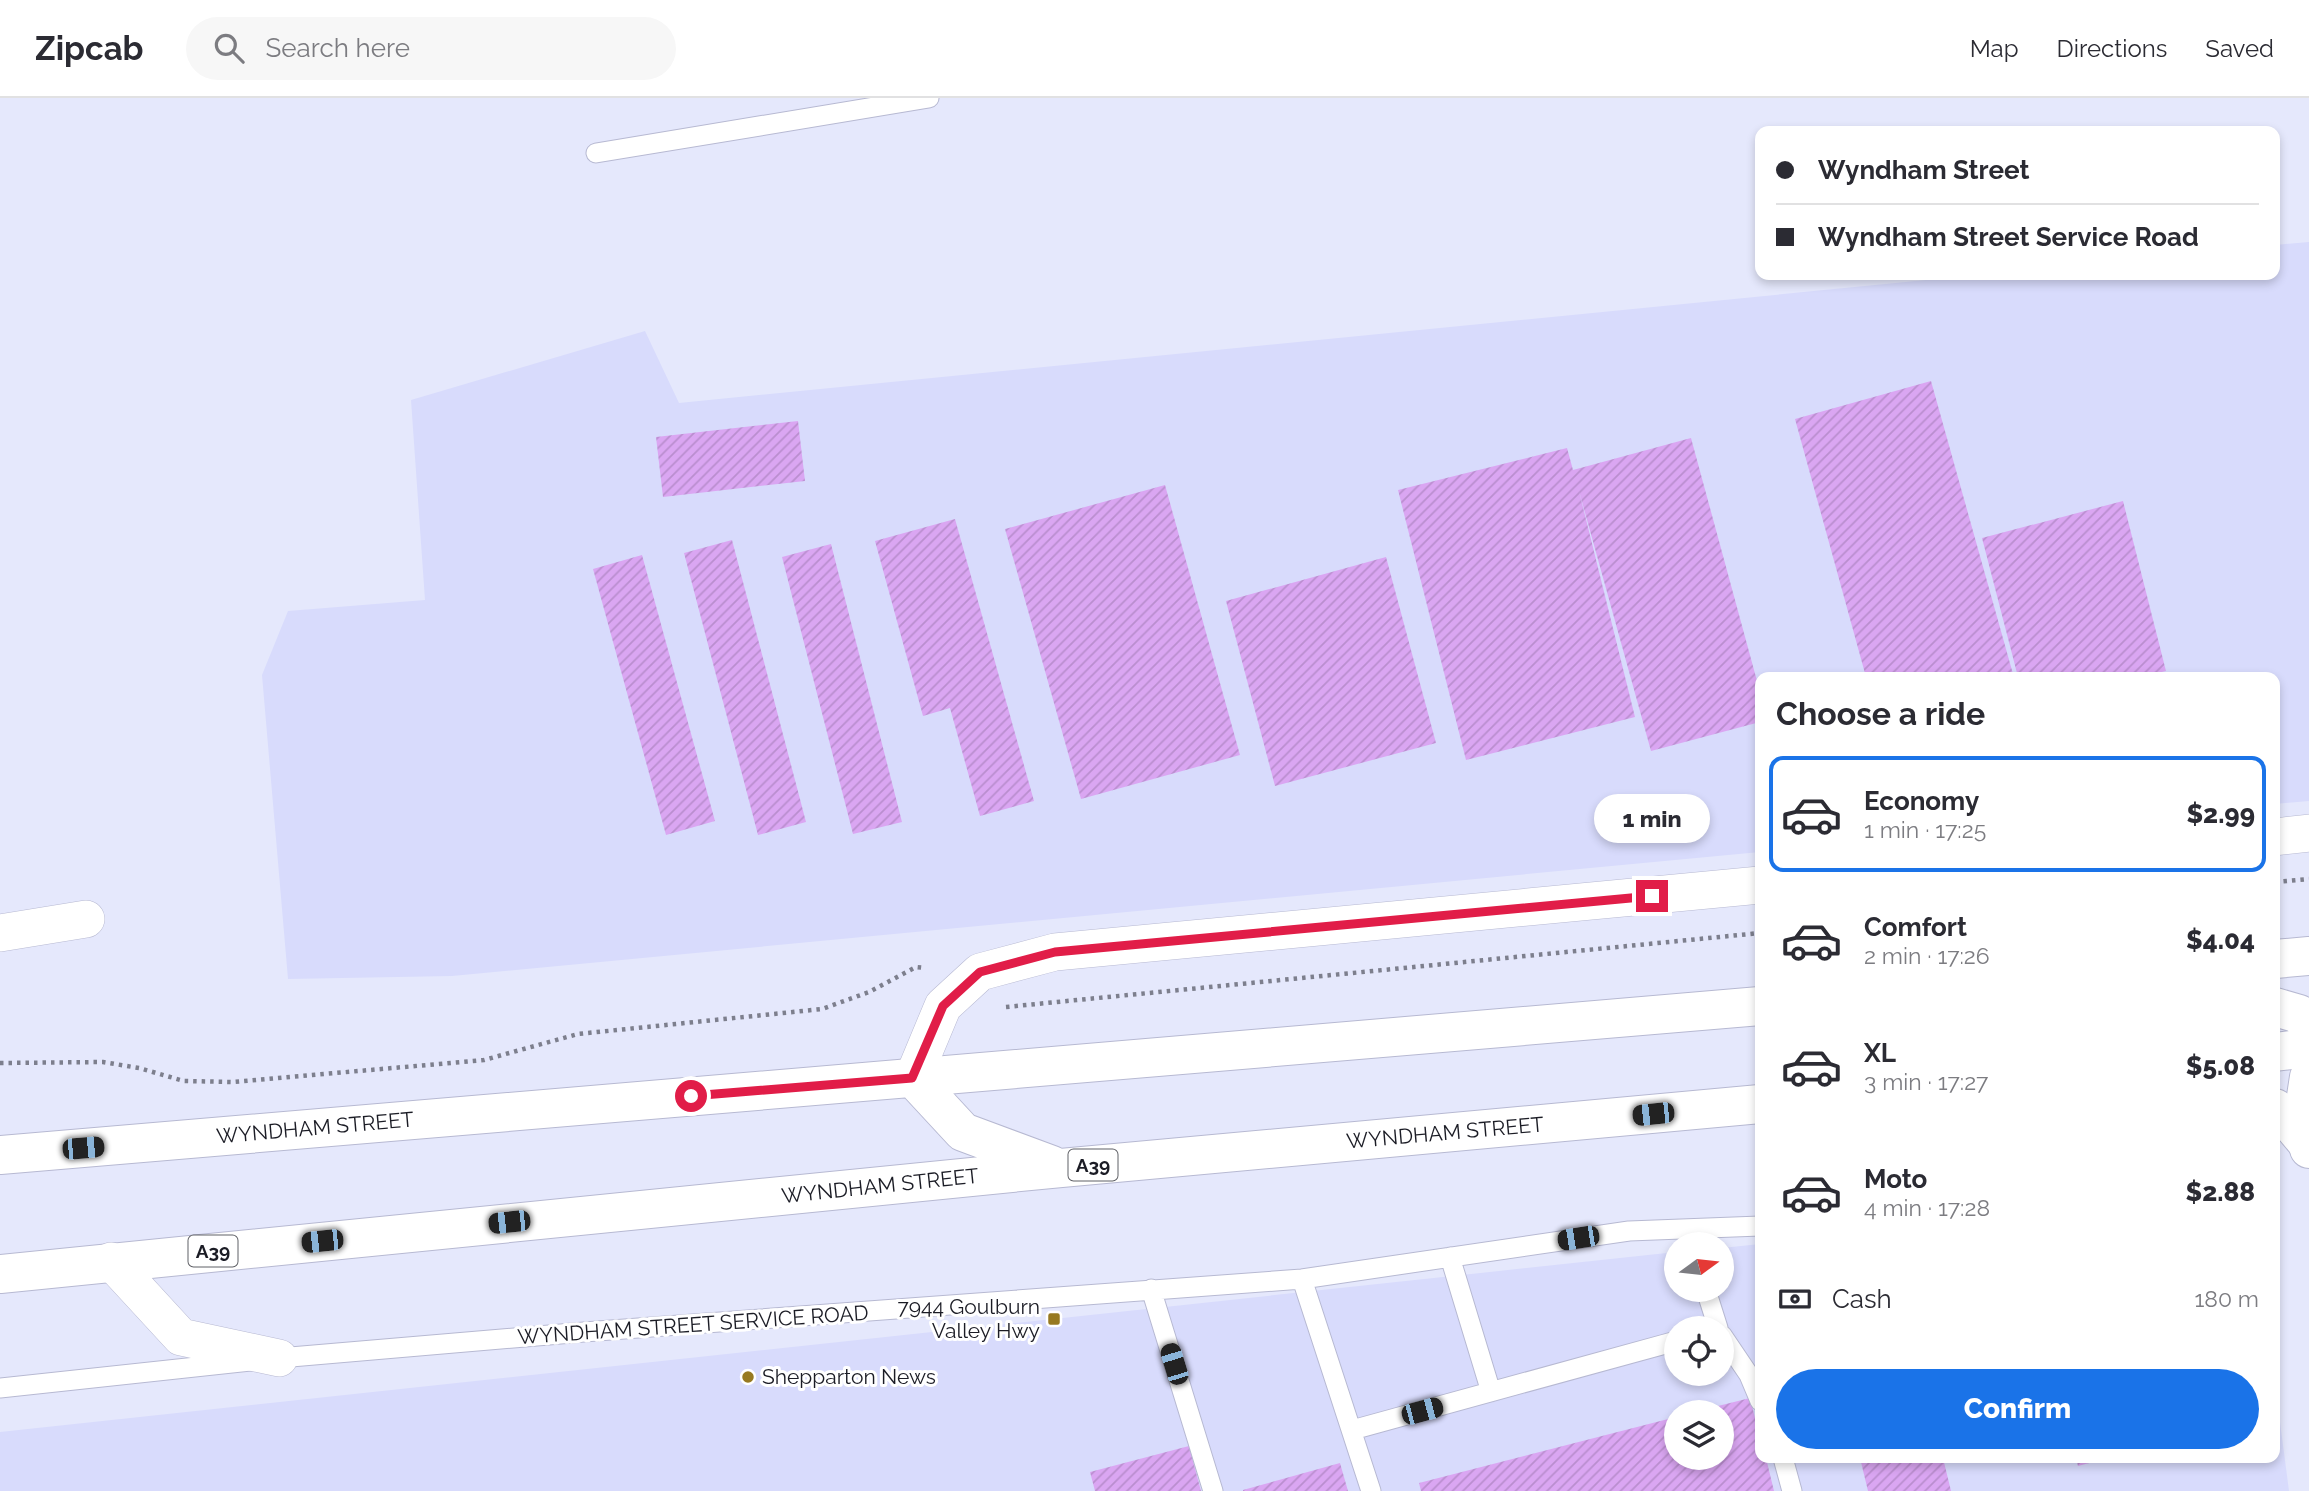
<!DOCTYPE html>
<meta charset="utf-8">
<style>
:root{--surface:#fff;--page:#f7f7f7;--text:#2b2b33;--muted:#7c7c81;--line:#e1e1e2;--accent:#1a73e8}
body{margin:0;font-family:Raleway,sans-serif;background:var(--page);color:var(--text);height:100vh;display:flex;flex-direction:column;font-size:26px;white-space:nowrap}
*{box-sizing:border-box;margin:0}
p{font-size:23px;color:var(--muted)}
.icon{flex:none;width:38px;height:38px;fill:none;stroke:currentColor;stroke-width:2;stroke-linecap:round;stroke-linejoin:round}
.map{position:relative;flex:1;overflow:hidden}
.side{position:absolute;left:1755px;top:574px;width:525px;height:791px;display:flex;flex-direction:column;background:var(--surface);border-radius:14px;box-shadow:0 4px 10px #0003}
.side>*{flex:none}
.top-card{position:absolute;left:1755px;top:28px;width:525px;height:154px;border-radius:14px;box-shadow:0 4px 10px #0003;display:grid;align-content:center;height:154px;padding:0 21px;background:var(--surface)}
.needle{width:46px;rotate:75deg}
.fabs{position:absolute;left:1664px;top:1134px;display:grid;gap:14px}
.fabs a{display:grid;place-items:center;width:70px;height:70px;border-radius:50%;background:var(--surface);box-shadow:0 4px 10px #0003;font-size:35px}
.end{position:absolute;width:32px;height:32px;margin:-16px;border:9px solid #e11d48;background:#fff;box-shadow:0 0 0 4px #fff}
.from{border-radius:50%}
.bubble{position:absolute;height:49px;border-radius:24px;background:var(--surface);box-shadow:0 4px 10px #0003;font-size:23px;font-weight:800;line-height:49px;text-align:center}
.car{position:absolute;width:21px;height:42px;margin:-21px -10px;border-radius:9px;box-shadow:0 0 5px 2px #0007;background:linear-gradient(#222 24%,#8ab4d8 0 40%,#222 0 76%,#8ab4d8 0 86%,#222 0)}
.top-card b{display:flex;align-items:center;gap:24px;height:66px;font-size:26px}
.top-card b+b{border-top:2px solid var(--line)}
.top-card i{width:18px;height:18px;background:var(--text)}
ul{padding:0;list-style:none}
li{display:flex;align-items:center;gap:21px;height:116px;margin:0 14px 10px;padding:0 7px;border:4px solid transparent;border-radius:14px}
li div{flex:1}
li b{display:block;font-size:26px}
li em{font-style:normal;font-weight:800}
li.on{border-color:var(--accent)}
li>.icon{width:63px;height:63px;stroke-width:1.5}
h2{padding:0 21px;font-size:32px;line-height:84px}
.pay{display:flex;align-items:center;gap:18px;height:77px;padding:0 21px;font-size:26px}
.pay p{margin-inline-start:auto}
.button{display:flex;gap:14px;margin-top:auto;padding:14px 21px}
.button a{flex:1;height:80px;border-radius:42px;background:var(--accent);color:#fff;font-size:28px;font-weight:800;line-height:80px;text-align:center}
header{display:flex;align-items:center;gap:42px;box-sizing:border-box;height:98px;padding:0 35px;background:var(--surface);border-bottom:2px solid var(--line)}
header strong{font-size:33px}
nav{display:flex;gap:38px;margin-inline-start:auto;font-size:24px}
.search{width:490px;height:63px;background:var(--page);display:flex;align-items:center;gap:18px;box-sizing:border-box;padding:0 24px;border-radius:38px;color:var(--muted);font-size:26px}
.map>svg:first-child{display:block}
.built{fill:#d8dbfc;fill-rule:evenodd}
.building{fill:url(#building-hatch)}
.lines{fill:none;stroke-linecap:round;stroke-linejoin:round}
.lane-casing{stroke:#b7b9d2;stroke-width:21}
.street-casing{stroke:#b7b9d2;stroke-width:38}
.secondary-casing{stroke:#b7b9d2;stroke-width:40}
.highway-casing{stroke:#b7b9d2;stroke-width:40}
.path{stroke:#7d7f8d;stroke-width:4.5;stroke-dasharray:3.5 5;stroke-linecap:butt}
.lane{stroke:#fff;stroke-width:19}
.street{stroke:#fff;stroke-width:37}
.secondary{stroke:#fff;stroke-width:38}
.highway{stroke:#fff;stroke-width:38}
.route{stroke:#e11d48;stroke-width:9}
.poi-dot{fill:#977921;stroke:#fff;stroke-width:2.5}
.labels{text-anchor:middle;stroke-width:6;stroke-linejoin:round;paint-order:stroke}
.shield{fill:#fff;stroke:#5f6066;stroke-width:2}
.shield-label{font-size:19px;font-weight:bold;fill:#1b1c25}
.street-label{font-size:21px;fill:#1b1c25;stroke:#fff}
.poi-label{font-size:21px;fill:#1b1c25;stroke:#fff;text-anchor:end}
</style>
<header>
<strong>Zipcab</strong>
<div class="search"><svg class="icon" aria-label="search" viewBox="0 0 24 24"><circle cx="10" cy="10" r="6"/><path d="M15 15l6 6"/></svg>Search here</div>
<nav><a>Map</a><a>Directions</a><a>Saved</a></nav>
</header>
<div class="map">
<svg width="2309" height="1393" viewBox="0 0 2309 1393">
<defs>
<pattern id="building-hatch" width="6" height="6" patternUnits="userSpaceOnUse" patternTransform="scale(1.75)"><rect width="6" height="6" fill="#daa6f2"/><path d="M-1 1l2-2M0 6l6-6M5 7l2-2" fill="none" stroke="#ba8ecf"/></pattern>
</defs>
<rect width="100%" height="100%" fill="#e5e8fc"/>
<!-- built -->
<path class="built" d="M2309 144V703L2275 706V579H1760V754L452 878 288 881 262 577 288 513 425 502 411 302 645 233 679 305 1977 177H2275V147Z
M1760 1146V1360H2275V1286L2289 1393H0V1334L1676 1154V1192H1722V1150ZM1676 1230H1722V1276H1676ZM1676 1314H1722V1360H1676Z"/>
<!-- building -->
<path class="building" d="M1931 283 2013 576 2001 579H1866L1795 321Z
M798 323 805 383 663 399 656 339Z
M1691 340 1760 594V624L1651 653 1579 393 1635 619 1466 662 1398 392 1567 350 1573 372Z
M1165 387 1240 657 1081 701 1005 431Z
M2123 403 2166 573 2141 579H2018L1982 440Z
M955 421 1034 703 980 718 950 610 923 618 875 443Z
M732 442 806 724 758 737 684 455Z
M831 446 902 724 853 736 782 459Z
M642 457 715 723 666 737 593 471Z
M1386 459 1436 645 1275 688 1226 503Z
M1750 1300 1760 1340V1360H1766L1774 1393H1421L1419 1385 1676 1319V1360H1722V1314L1698 1313Z
M1189 1348 1201 1393H1095L1090 1374Z
M1860 1360H1943L1951 1393H1868Z
M2076 1360H2104V1361L2078 1368Z
M1340 1365 1348 1393H1243V1392Z"/>
<g class="lines">
<!-- lane casing -->
<g class="lane-casing">
<path id="lane" d="M596 55 929 0
M1450 1159 1491 1294
M1302 1181 1371 1393
M1151 1191 1213 1393
M1706 1192 1718 1230
M1722 1237 1749 1277 1760 1303
M0 1290 279 1260 584 1234 1302 1181 1629 1133 1760 1128
M1352 1332 1676 1243
M1783 1360 1792 1393"/>
</g>
<!-- street casing -->
<g class="street-casing">
<path id="street" d="M2275 739 2309 735
M0 835 86 821
M913 980 943 908 980 874 1055 854 1760 787
M111 1163 181 1239 279 1260"/>
</g>
<!-- secondary casing -->
<g class="secondary-casing">
<path id="secondary" d="M2275 909 2299 916 2309 929
M2309 979 2303 1018 2309 1051"/>
</g>
<!-- highway casing -->
<g class="highway-casing">
<path id="highway" d="M2275 861 2309 858
M2275 954 2309 950
M913 980 963 1034 1052 1067
M2275 1010 2282 1015 2308 1046
M0 1057 1760 908
M0 1176 1061 1070 1760 1006"/>
</g>
<!-- path -->
<path class="path" d="M2275 784 2309 781
M1006 909 1760 835
M0 965 103 964 139 970 184 983 233 984 484 962 578 936 822 911 869 894 916 869 926 870"/>
<!-- lane -->
<use href="#lane" class="lane"/>
<!-- street -->
<use href="#street" class="street"/>
<!-- secondary -->
<use href="#secondary" class="secondary"/>
<!-- highway -->
<use href="#highway" class="highway"/>
</g>
<g class="lines">
<!-- route -->
<path class="route" d="M691 998 912 980 943 908 980 874 1055 854 1652 798"/>
</g>
<!-- markers -->
<g class="poi-dot">
<rect x="1047" y="1214" width="14" height="14" rx="3.5"/>
<circle cx="748" cy="1279" r="7"/>
</g>
<g class="labels">
<!-- shield labels -->
<g class="shield">
<rect x="1068.5" y="1051.5" width="49" height="31" rx="5"/>
<rect x="188.5" y="1137.5" width="49" height="31" rx="5"/>
</g>
<g class="shield-label">
<text x="1093" y="1074">A39</text>
<text x="213" y="1160">A39</text>
</g>
<!-- street labels -->
<g class="street-label">
<text transform="translate(315 1030) rotate(-5)" y="7">WYNDHAM STREET</text>
<text transform="translate(1445 1035) rotate(-5)" y="7">WYNDHAM STREET</text>
<text transform="translate(880 1088) rotate(-6)" y="7">WYNDHAM STREET</text>
<text transform="translate(693 1227) rotate(-4)" y="7">WYNDHAM STREET SERVICE ROAD</text>
</g>
<!-- poi labels -->
<g class="poi-label">
<text x="1040" y="1216">7944 Goulburn<tspan x="1040" dy="24">Valley Hwy</tspan></text>
<text x="762" y="1286" text-anchor="start">Shepparton News</text>
</g>
</g>
</svg>
<div class="fabs">
<a><svg class="needle" viewBox="-14 -14 28 28"><path d="M0-13l5 13h-10z" fill="#e53935"/><path d="M0 13l5-13h-10z" fill="#7c7c81"/></svg></a>
<a><svg class="icon" aria-label="locate" viewBox="0 0 24 24"><circle cx="12" cy="12" r="6"/><path d="M12 2v4M12 18v4M2 12h4M18 12h4"/></svg></a>
<a><svg class="icon" aria-label="layers" viewBox="0 0 24 24"><path d="M12 4l9 5-9 5-9-5zM3 14l9 5 9-5"/></svg></a>
</div>
<i class="end from" style="left:691px;top:998px"></i>
<i class="end" style="left:1652px;top:798px"></i>
<div class="bubble" style="left:1594px;top:696px;width:116px">1 min</div>
<i class="car" style="left:1653px;top:1016px;rotate:264deg"></i>
<i class="car" style="left:83px;top:1050px;rotate:85deg"></i>
<i class="car" style="left:509px;top:1124px;rotate:264deg"></i>
<i class="car" style="left:1578px;top:1140px;rotate:261deg"></i>
<i class="car" style="left:322px;top:1143px;rotate:264deg"></i>
<i class="car" style="left:1174px;top:1266px;rotate:343deg"></i>
<i class="car" style="left:1422px;top:1313px;rotate:75deg"></i>
<div class="top-card">
<b><i class="from"></i>Wyndham Street</b>
<b><i></i>Wyndham Street Service Road</b>
</div>
<section class="side">
<h2>Choose a ride</h2>
<ul>
<li class="on"><svg class="icon" aria-label="car" viewBox="0 0 24 24"><path d="M5 17H2v-5l4-1 3-4h7l3 4 3 1v5h-3M9 17h6M6 11h13"/><circle cx="7" cy="17" r="2"/><circle cx="17" cy="17" r="2"/></svg><div><b>Economy</b><p>1 min · 17:25</p></div><em>$2.99</em></li>
<li><svg class="icon" aria-label="car" viewBox="0 0 24 24"><path d="M5 17H2v-5l4-1 3-4h7l3 4 3 1v5h-3M9 17h6M6 11h13"/><circle cx="7" cy="17" r="2"/><circle cx="17" cy="17" r="2"/></svg><div><b>Comfort</b><p>2 min · 17:26</p></div><em>$4.04</em></li>
<li><svg class="icon" aria-label="car" viewBox="0 0 24 24"><path d="M5 17H2v-5l4-1 3-4h7l3 4 3 1v5h-3M9 17h6M6 11h13"/><circle cx="7" cy="17" r="2"/><circle cx="17" cy="17" r="2"/></svg><div><b>XL</b><p>3 min · 17:27</p></div><em>$5.08</em></li>
<li><svg class="icon" aria-label="car" viewBox="0 0 24 24"><path d="M5 17H2v-5l4-1 3-4h7l3 4 3 1v5h-3M9 17h6M6 11h13"/><circle cx="7" cy="17" r="2"/><circle cx="17" cy="17" r="2"/></svg><div><b>Moto</b><p>4 min · 17:28</p></div><em>$2.88</em></li>
</ul>
<div class="pay"><svg class="icon" aria-label="cash" viewBox="0 0 24 24"><path d="M3 7h18v10H3z"/><circle cx="12" cy="12" r="2"/></svg>Cash<p>180 m</p></div>
<div class="button"><a>Confirm</a></div>
</section>
</div>
